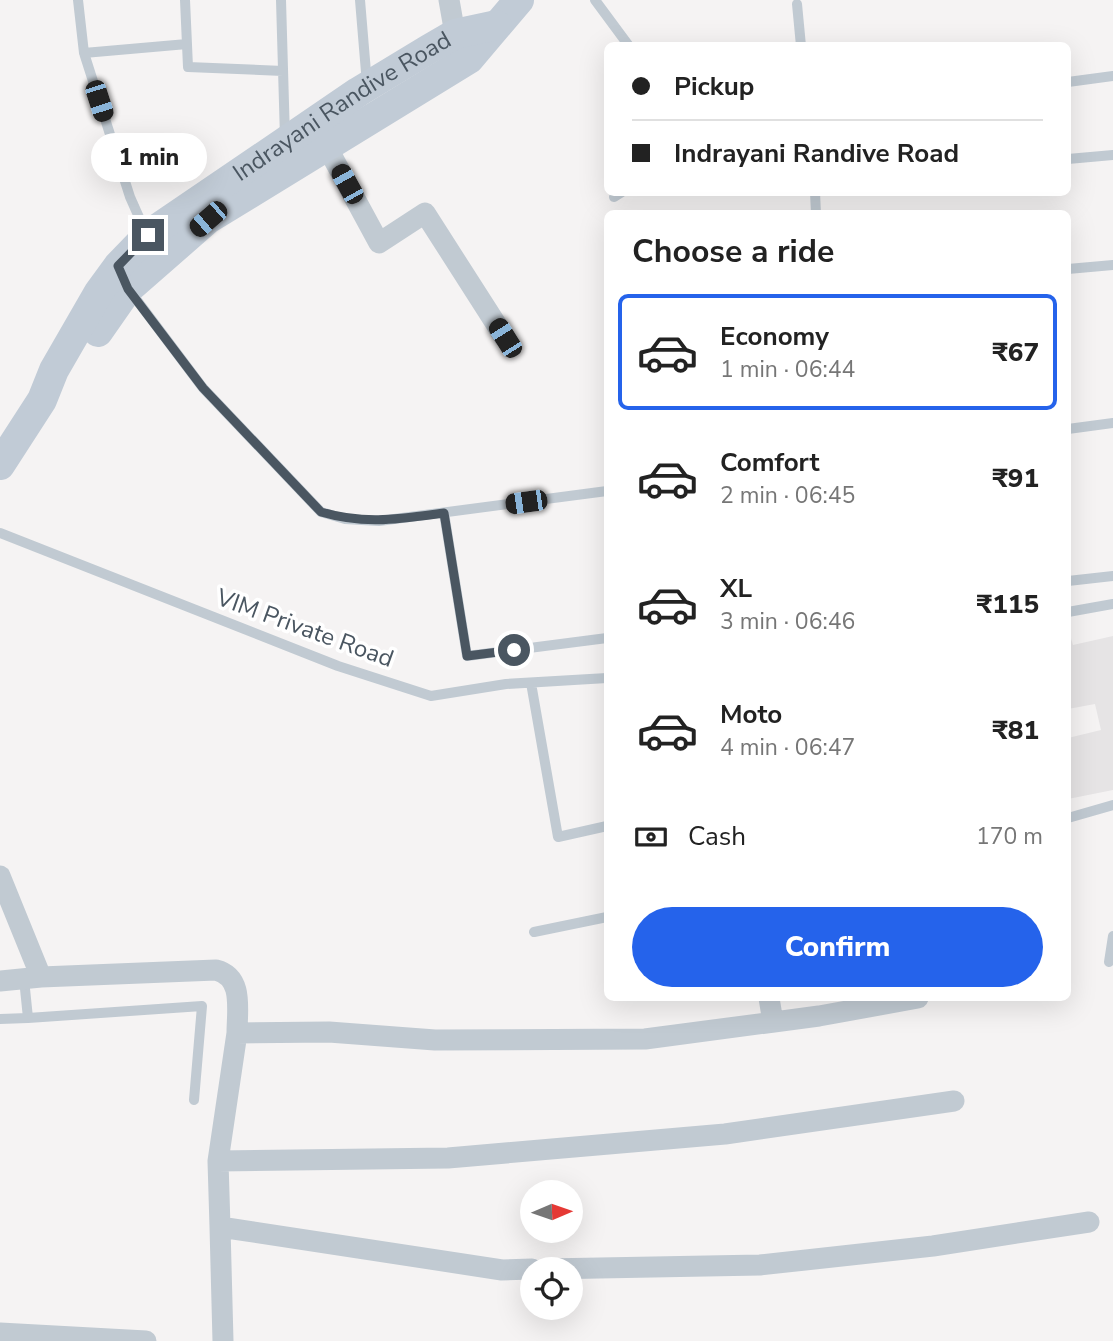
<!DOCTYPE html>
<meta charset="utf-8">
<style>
:root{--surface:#fff;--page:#f6f6f6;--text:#222;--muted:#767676;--line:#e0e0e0;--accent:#2563eb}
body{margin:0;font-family:"Nunito Sans",sans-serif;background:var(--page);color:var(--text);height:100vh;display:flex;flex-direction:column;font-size:26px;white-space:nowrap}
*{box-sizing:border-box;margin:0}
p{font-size:23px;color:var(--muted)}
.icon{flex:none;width:38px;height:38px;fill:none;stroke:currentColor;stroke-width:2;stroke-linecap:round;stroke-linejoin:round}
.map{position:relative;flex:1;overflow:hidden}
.sheet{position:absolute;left:604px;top:210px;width:467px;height:791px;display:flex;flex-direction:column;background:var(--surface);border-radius:10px;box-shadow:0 7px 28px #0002}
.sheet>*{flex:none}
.hud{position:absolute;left:604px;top:42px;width:467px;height:154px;border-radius:10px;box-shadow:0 7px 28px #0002;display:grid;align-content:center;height:154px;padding:0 28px;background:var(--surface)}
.needle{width:46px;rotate:88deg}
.fabs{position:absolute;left:520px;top:1180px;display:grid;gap:14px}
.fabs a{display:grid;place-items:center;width:63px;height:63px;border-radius:50%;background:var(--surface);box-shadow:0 7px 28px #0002;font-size:35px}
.end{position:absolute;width:32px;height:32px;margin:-16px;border:9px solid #4a5661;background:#fff;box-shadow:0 0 0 4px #fff}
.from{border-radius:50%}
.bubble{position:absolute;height:49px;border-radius:24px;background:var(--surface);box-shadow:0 7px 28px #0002;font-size:23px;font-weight:800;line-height:49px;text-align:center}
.car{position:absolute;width:21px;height:42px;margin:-21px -10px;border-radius:9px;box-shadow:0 0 5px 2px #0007;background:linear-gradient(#222 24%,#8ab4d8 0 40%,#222 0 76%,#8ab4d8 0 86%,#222 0)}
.hud b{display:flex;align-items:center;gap:24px;height:66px;font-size:26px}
.hud b+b{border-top:2px solid var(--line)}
.hud i{width:18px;height:18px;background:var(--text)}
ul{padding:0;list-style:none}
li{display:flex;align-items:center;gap:21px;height:116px;margin:0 14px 10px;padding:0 14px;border:4px solid transparent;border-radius:10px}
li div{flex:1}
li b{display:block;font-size:26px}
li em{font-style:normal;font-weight:800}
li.selected{border-color:var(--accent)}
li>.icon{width:63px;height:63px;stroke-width:1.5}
h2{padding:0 28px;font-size:32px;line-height:84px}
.pay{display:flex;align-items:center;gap:18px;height:77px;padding:0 28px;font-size:26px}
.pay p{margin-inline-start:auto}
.primary-button{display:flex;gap:14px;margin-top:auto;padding:14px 28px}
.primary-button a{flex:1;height:80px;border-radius:42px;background:var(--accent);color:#fff;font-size:28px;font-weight:800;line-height:80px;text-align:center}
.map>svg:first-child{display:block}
.education{fill:#e6e4e5}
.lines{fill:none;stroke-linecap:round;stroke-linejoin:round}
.lane{stroke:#c1cad2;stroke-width:10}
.street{stroke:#c1cad2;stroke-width:21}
.secondary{stroke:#c1cbd6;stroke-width:30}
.route{stroke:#4a5661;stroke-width:9}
.labels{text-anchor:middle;stroke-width:7;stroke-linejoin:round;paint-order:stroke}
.street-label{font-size:24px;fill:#4a5661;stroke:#fff}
</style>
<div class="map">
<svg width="1113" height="1341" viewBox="0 0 1113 1341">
<rect width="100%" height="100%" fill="#f5f3f3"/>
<!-- education -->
<path class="education" d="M1068 629 1073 645 1113 636V790L1068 799V738L1101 730 1095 704 1068 709Z"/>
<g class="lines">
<!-- lane -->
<path class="lane" d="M78 0 84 53 130 197 146 233
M185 0 188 67 283 71
M281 0 285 138
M360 0 367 84
M595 0 629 46
M797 4 801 46
M84 53 187 44
M1068 82 1113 76
M1068 159 1113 155
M815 192 816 214
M614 197 622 192
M1068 269 1113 265
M130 291 203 388 321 512 345 519 379 521 607 491
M1068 429 1113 423
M444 513 467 656 607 638
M0 533 338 666 431 696 506 684 607 678
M1068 581 1113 576
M1068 612 1113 604
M531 683 558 837 607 826
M1068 818 1113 805
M534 932 607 917
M1109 962 1113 936
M28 1018 202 1006 194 1100
M0 1019 28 1018 24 979"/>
<!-- street -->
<path class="street" d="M449 0 455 34 461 45
M327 147 379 243 425 213 505 338
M0 876 41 977 216 970C244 977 237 1010 237 1033
M0 981 41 977
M769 998 773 1022
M218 1161 448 1158 725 1134 954 1101
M220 1227 223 1341
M532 1269 502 1270 220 1227 218 1161 237 1033 329 1032 435 1040 645 1039 819 1016 918 998
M546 1269 760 1265 933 1246 1089 1222
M0 1333 146 1341"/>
<!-- secondary -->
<g class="secondary">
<path d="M98 332 128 289 208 219 469 59 519 0"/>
<path id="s1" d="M0 465 42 400 54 370 99 292 118 266 148 235 358 92 429 49 455 34 497 25"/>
</g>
</g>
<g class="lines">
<!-- route -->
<path class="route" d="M148 235 118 266 128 289 203 388 321 512C365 525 399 519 444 513L467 656 514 650"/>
</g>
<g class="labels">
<!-- street labels -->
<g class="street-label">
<text dy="8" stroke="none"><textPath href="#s1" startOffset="508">Indrayani Randive Road</textPath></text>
<text transform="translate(305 628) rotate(20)" y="8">VIM Private Road</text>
</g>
</g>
</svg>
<div class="fabs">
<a><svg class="needle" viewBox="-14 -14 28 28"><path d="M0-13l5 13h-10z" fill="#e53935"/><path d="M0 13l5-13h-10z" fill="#767676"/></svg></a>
<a><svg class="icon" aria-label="locate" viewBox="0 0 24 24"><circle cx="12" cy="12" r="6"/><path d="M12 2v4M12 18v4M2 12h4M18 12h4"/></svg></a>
</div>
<i class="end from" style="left:514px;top:650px"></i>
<i class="end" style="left:148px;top:235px"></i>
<div class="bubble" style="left:91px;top:133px;width:116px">1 min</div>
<i class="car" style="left:99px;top:101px;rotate:162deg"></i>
<i class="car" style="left:347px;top:184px;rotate:331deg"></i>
<i class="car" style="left:208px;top:219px;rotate:229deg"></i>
<i class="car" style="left:505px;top:338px;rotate:328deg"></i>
<i class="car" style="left:526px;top:502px;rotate:262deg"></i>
<div class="hud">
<b><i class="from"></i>Pickup</b>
<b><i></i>Indrayani Randive Road</b>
</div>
<section class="sheet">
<h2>Choose a ride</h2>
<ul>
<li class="selected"><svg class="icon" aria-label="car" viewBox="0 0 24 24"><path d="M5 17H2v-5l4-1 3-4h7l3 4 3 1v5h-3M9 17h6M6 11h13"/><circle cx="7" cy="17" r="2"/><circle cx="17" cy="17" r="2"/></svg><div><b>Economy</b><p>1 min · 06:44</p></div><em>₹67</em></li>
<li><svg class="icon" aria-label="car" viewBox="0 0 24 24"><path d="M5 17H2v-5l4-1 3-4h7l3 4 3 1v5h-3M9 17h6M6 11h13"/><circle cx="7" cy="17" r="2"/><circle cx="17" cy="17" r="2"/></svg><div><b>Comfort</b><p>2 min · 06:45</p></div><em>₹91</em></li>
<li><svg class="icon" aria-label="car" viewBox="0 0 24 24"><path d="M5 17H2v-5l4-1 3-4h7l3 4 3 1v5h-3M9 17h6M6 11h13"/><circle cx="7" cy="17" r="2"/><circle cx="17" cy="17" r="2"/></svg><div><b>XL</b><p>3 min · 06:46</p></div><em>₹115</em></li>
<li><svg class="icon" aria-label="car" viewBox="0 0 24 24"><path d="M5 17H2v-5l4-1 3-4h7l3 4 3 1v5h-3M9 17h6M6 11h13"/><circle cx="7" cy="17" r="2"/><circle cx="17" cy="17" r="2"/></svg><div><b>Moto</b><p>4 min · 06:47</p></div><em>₹81</em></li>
</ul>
<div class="pay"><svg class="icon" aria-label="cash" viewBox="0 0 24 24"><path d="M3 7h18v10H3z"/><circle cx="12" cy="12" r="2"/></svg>Cash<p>170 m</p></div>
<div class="primary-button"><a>Confirm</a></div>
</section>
</div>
